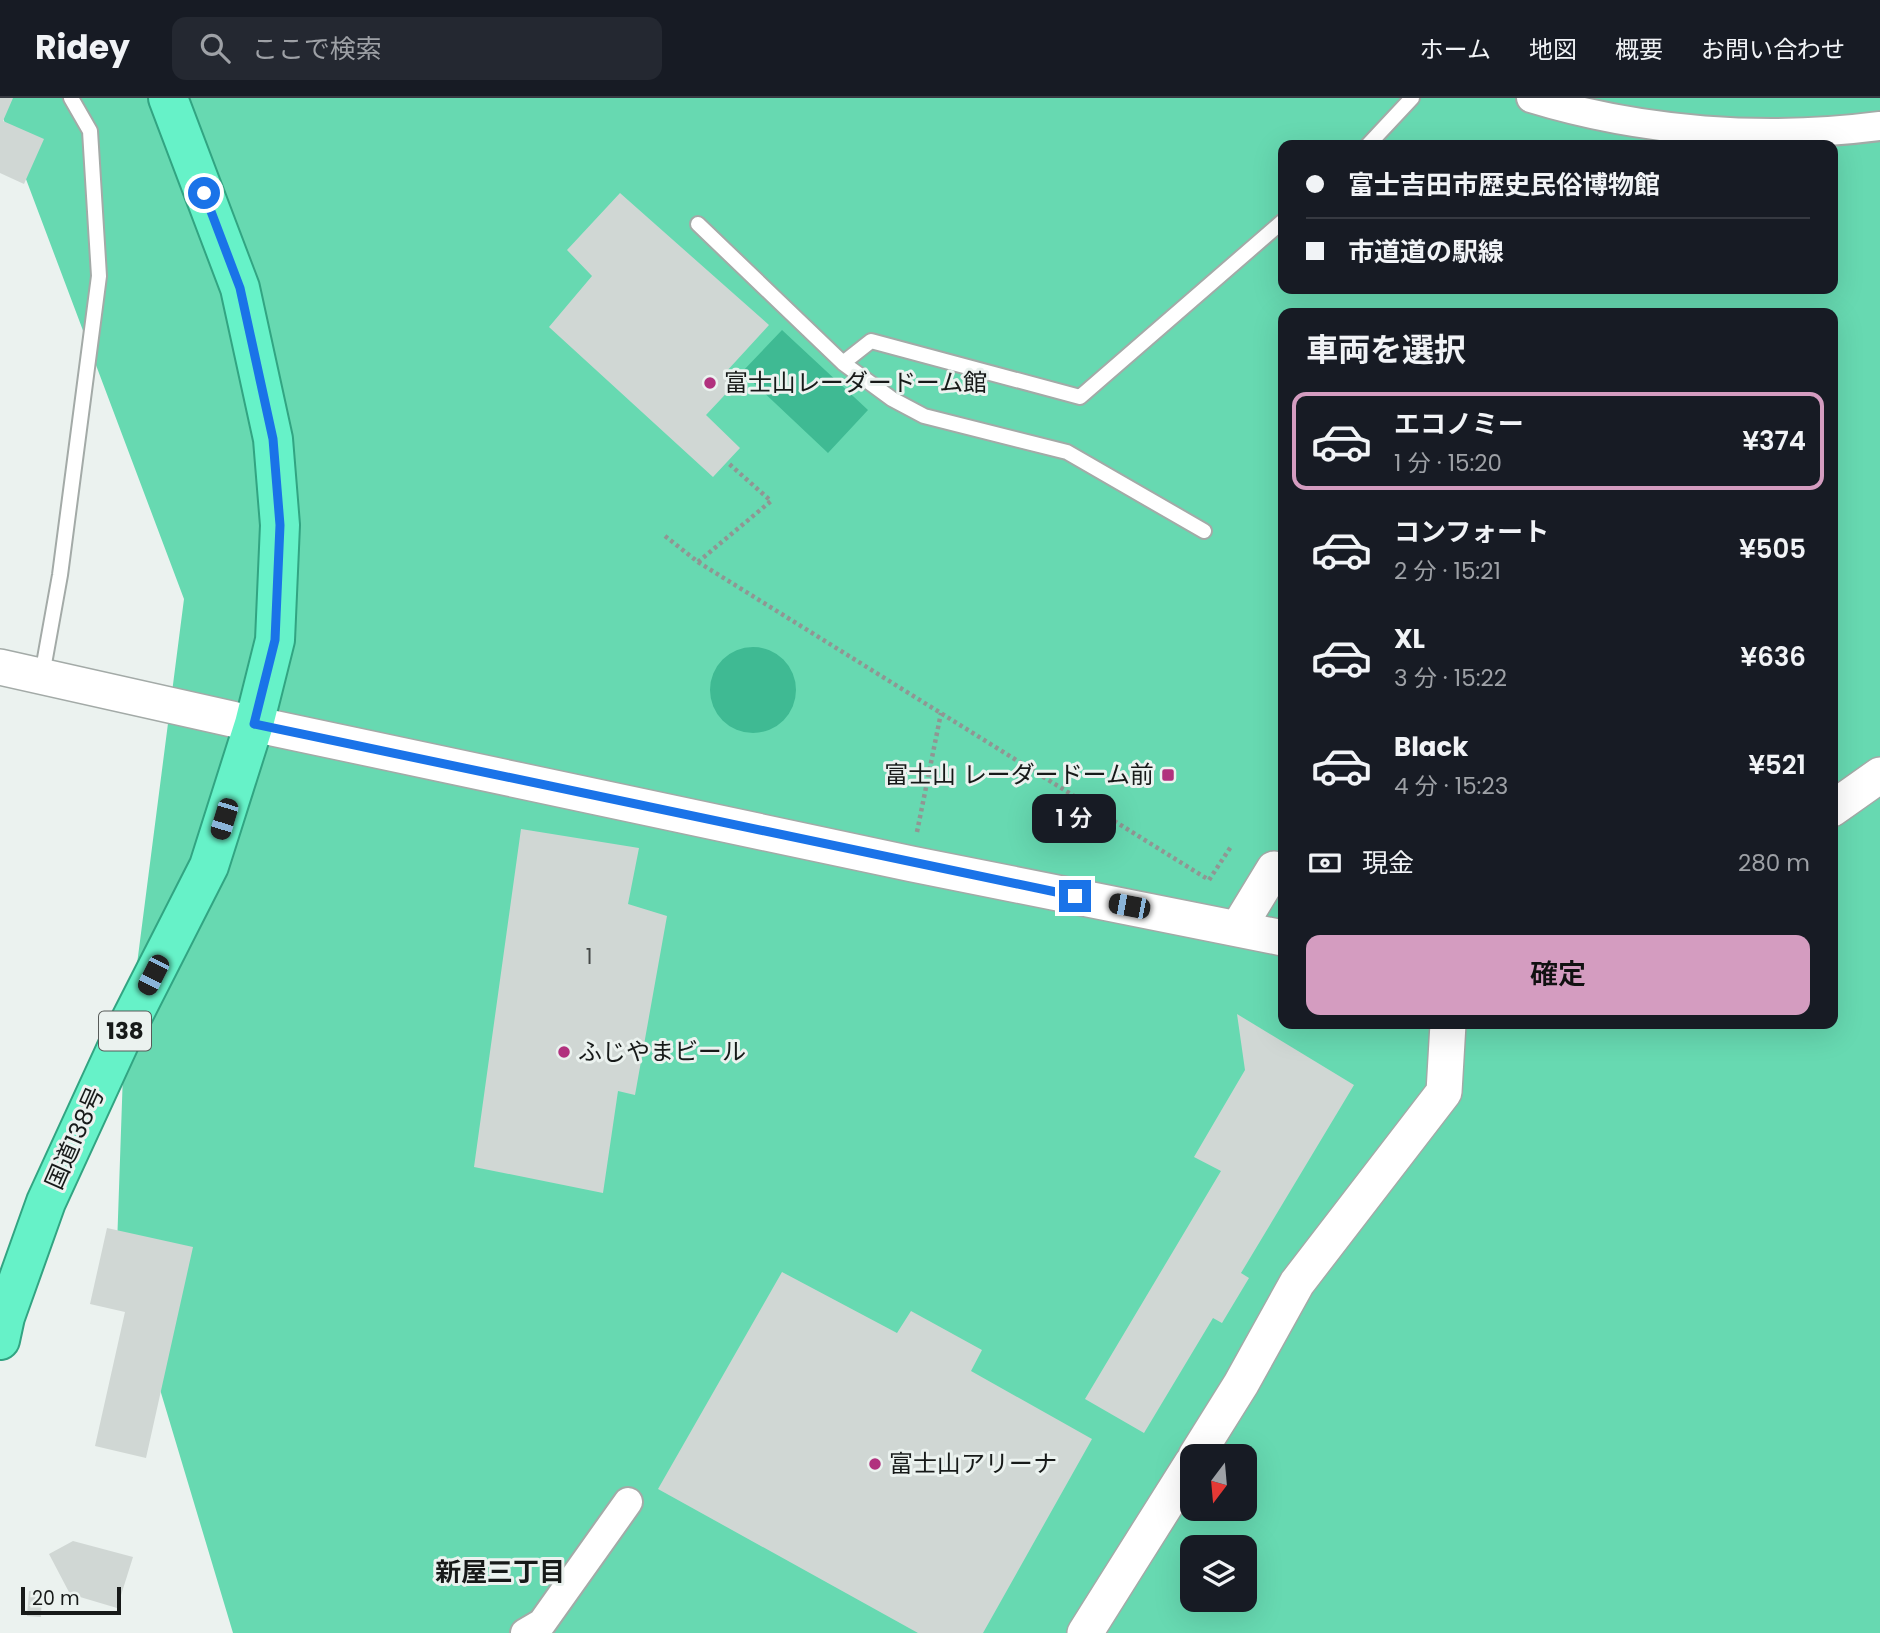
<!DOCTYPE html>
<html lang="ja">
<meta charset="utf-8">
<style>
:root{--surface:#171b24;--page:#242831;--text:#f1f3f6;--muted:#9ea1a6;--line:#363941;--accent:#d49cc0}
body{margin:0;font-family:Poppins,"Noto Sans JP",sans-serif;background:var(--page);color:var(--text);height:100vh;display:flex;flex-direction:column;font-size:26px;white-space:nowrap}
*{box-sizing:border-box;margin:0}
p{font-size:23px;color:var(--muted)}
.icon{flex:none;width:38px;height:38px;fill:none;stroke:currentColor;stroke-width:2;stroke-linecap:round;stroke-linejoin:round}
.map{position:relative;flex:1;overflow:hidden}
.details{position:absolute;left:1278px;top:210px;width:560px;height:721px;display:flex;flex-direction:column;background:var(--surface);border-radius:14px;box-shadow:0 7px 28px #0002}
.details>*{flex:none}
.top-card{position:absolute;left:1278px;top:42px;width:560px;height:154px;border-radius:14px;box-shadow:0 7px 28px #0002;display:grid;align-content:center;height:154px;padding:0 28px;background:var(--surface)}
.needle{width:46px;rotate:196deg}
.tools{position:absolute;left:1180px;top:1346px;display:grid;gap:14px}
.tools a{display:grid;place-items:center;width:77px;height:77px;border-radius:14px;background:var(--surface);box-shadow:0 7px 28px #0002;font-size:35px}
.scale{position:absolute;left:21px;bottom:18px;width:100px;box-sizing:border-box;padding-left:7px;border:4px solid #171a19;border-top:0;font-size:19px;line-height:24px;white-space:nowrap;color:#171a19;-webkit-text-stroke:5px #ebf2ef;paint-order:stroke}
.end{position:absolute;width:32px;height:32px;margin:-16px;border:9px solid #1a73e8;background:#fff;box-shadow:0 0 0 4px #fff}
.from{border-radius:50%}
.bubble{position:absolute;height:49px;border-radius:14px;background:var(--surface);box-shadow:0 7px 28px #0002;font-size:23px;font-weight:600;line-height:49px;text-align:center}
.car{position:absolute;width:21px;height:42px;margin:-21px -10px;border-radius:9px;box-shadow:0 0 5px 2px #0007;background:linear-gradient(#222 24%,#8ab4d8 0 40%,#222 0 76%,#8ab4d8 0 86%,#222 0)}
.top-card b{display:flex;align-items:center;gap:24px;height:66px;font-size:26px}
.top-card b+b{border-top:2px solid var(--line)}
.top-card i{width:18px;height:18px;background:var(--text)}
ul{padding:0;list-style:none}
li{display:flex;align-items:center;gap:21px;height:98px;margin:0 14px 10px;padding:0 14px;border:4px solid transparent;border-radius:14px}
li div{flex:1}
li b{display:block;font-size:26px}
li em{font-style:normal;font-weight:600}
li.on{border-color:var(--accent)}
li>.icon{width:63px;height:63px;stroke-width:1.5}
h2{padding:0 28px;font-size:32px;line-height:84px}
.pay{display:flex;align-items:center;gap:18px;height:77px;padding:0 28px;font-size:26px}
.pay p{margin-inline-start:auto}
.primary-button{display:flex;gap:14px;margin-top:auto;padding:14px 28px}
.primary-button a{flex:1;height:80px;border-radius:14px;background:var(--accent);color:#111;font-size:28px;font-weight:600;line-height:80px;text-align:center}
header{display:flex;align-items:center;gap:42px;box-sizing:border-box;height:98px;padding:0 35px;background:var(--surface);border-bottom:2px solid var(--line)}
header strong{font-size:33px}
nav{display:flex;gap:38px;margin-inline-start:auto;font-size:24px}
.search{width:490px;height:63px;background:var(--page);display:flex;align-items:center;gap:18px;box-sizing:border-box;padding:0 24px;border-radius:14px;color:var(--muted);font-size:26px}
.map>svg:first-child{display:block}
.green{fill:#67d9b1;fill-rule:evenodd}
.water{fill:#3fba93}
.building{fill:#d0d7d4}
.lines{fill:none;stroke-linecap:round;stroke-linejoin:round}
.service-casing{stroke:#a3aaa7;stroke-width:18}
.minor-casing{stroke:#a3aaa7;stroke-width:32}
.tertiary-casing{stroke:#a3aaa7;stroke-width:38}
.trunk-casing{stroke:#32a482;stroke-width:42}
.path{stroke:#909693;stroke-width:4.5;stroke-dasharray:3.5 3.5;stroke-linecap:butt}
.service{stroke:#fff;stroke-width:14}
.minor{stroke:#fff;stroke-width:28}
.tertiary{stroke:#fff;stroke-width:35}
.trunk{stroke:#66f2c8;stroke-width:38}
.route{stroke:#1a73e8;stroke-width:9}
.poi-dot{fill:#b1317e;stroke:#ebf2ef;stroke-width:2.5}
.labels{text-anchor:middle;stroke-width:6;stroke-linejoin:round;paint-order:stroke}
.number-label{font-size:21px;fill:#454948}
.shield{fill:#ebf2ef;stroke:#575b59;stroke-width:2}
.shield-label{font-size:23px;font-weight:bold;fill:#171a19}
.poi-label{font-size:24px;fill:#171a19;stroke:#ebf2ef;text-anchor:start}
.street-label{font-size:24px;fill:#171a19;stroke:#ebf2ef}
.neighbourhood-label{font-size:26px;font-weight:bold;fill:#171a19;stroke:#ebf2ef}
</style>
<header>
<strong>Ridey</strong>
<div class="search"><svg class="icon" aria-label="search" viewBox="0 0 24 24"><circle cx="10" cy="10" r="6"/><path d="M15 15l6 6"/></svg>ここで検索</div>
<nav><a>ホーム</a><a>地図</a><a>概要</a><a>お問い合わせ</a></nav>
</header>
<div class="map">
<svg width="1880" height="1535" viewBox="0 0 1880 1535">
<rect width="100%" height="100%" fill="#ebf2ef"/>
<!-- green -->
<path class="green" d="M0 0H1880V1535H233L117 1148 123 975 184 501 0 12ZM1283 47H1832V191H1283ZM1283 215H1832V926H1283ZM1192 1358H1244V1410H1192ZM1192 1449H1244V1502H1192Z"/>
<!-- water -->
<path class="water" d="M782 232 868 312 828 355 742 274Z
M710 592a43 43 0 1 1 86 0a43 43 0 1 1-86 0Z"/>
<!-- building -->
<path class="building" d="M0 0H13L3 23 44 41 24 86 0 75Z
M620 95 769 227 725 275 735 286 706 317 740 350 713 379 549 229 592 178 567 152Z
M521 731 639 750 628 806 667 818 635 997 618 993 603 1095 474 1069Z
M1237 916 1354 987 1241 1175 1249 1180 1222 1225 1213 1220 1144 1335 1085 1301 1221 1073 1194 1059 1245 972Z
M107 1130 193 1149 146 1360 95 1348 125 1214 90 1206Z
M782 1174 897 1235 911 1213 982 1252 971 1273 1092 1341 983 1535H918L658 1391Z
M73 1443 133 1459 117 1510 70 1496 49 1456Z
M29 1493 42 1494 41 1519 27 1518Z"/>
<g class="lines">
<!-- service casing -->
<g class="service-casing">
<path id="service" d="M1368 47 1412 0
M698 126 843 265
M1204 433 1067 354 924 318 892 301 843 265 871 243 1080 299 1283 123
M42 577 60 477 99 178 90 33 71 0"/>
</g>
<!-- minor casing -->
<g class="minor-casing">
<path id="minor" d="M1531 0C1642 34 1765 43 1880 28
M525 1535 542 1525 628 1404"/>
</g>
<!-- tertiary casing -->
<g class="tertiary-casing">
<path id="tertiary" d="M0 569 254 626 912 766 1283 840
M1832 711 1880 677
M1238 830 1274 771
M1196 1358 1241 1286 1297 1185 1444 994 1448 926
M1085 1535 1192 1365"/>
</g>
<!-- trunk casing -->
<g class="trunk-casing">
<path id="trunk" d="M0 1242 5 1219 46 1104 120 943 209 768 254 626 275 542 280 427 273 341 240 190 168 0"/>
</g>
<!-- path -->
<path class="path" d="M665 438 698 464 1209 782 1232 747
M698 464 771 403 727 364
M917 734 941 615"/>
<!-- service -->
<use href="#service" class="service"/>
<!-- minor -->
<use href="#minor" class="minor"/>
<!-- tertiary -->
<use href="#tertiary" class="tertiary"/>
<!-- trunk -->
<use href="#trunk" class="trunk"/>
</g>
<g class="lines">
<!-- route -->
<path class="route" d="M204 95 240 190 273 341 280 427 275 542 254 626 1075 798"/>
</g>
<!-- markers -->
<g class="poi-dot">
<circle cx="710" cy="285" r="7"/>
<rect x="1161" y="670" width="14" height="14" rx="3.5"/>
<circle cx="564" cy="954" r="7"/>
<circle cx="875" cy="1366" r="7"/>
</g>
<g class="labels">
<!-- number labels -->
<g class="number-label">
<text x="589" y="866">1</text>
</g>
<!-- shield labels -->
<rect class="shield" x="99" y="913.5" width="52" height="39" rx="5"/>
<g class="shield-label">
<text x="125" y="941">138</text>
</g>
<!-- poi labels -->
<g class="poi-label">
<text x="724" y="293">富士山レーダードーム館</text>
<text x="1154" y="685" text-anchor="end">富士山 レーダードーム前</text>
<text x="578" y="962">ふじやまビール</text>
<text x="889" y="1374">富士山アリーナ</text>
</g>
<!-- street labels -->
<g class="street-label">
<text transform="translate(75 1040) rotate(-66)" y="8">国道138号</text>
</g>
<!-- neighbourhood labels -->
<g class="neighbourhood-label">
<text x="500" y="1483">新屋三丁目</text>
</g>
</g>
</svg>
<div class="tools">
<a><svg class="needle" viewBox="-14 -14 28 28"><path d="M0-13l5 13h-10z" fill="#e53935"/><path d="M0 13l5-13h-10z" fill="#9ea1a6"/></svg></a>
<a><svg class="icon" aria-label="layers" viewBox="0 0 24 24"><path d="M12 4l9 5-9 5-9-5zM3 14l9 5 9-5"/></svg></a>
</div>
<div class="scale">20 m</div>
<i class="end from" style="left:204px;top:95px"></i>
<i class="end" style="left:1075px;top:798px"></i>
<div class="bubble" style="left:1032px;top:696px;width:84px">1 分</div>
<i class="car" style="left:224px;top:721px;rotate:197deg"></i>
<i class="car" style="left:1129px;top:808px;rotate:281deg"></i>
<i class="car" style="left:153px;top:877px;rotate:207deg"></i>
<div class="top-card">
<b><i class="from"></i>富士吉田市歴史民俗博物館</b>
<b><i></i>市道道の駅線</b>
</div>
<section class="details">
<h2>車両を選択</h2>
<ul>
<li class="on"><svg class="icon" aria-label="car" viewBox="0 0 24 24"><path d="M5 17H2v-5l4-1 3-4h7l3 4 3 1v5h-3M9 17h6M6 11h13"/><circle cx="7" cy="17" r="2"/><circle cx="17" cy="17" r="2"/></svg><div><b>エコノミー</b><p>1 分 · 15:20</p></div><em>¥374</em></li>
<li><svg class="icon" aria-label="car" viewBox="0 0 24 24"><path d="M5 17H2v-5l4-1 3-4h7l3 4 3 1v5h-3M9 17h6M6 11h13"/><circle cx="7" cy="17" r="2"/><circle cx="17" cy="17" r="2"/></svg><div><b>コンフォート</b><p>2 分 · 15:21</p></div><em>¥505</em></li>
<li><svg class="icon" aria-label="car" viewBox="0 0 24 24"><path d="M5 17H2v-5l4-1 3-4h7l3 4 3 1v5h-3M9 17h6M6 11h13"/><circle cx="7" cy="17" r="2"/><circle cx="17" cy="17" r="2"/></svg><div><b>XL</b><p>3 分 · 15:22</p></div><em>¥636</em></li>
<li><svg class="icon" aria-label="car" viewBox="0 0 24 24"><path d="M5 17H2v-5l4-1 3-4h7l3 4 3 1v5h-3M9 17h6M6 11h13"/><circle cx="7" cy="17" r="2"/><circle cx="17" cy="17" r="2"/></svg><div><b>Black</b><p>4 分 · 15:23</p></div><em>¥521</em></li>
</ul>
<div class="pay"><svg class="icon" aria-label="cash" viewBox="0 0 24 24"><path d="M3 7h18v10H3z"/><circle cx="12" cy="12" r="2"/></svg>現金<p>280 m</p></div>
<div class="primary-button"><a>確定</a></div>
</section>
</div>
